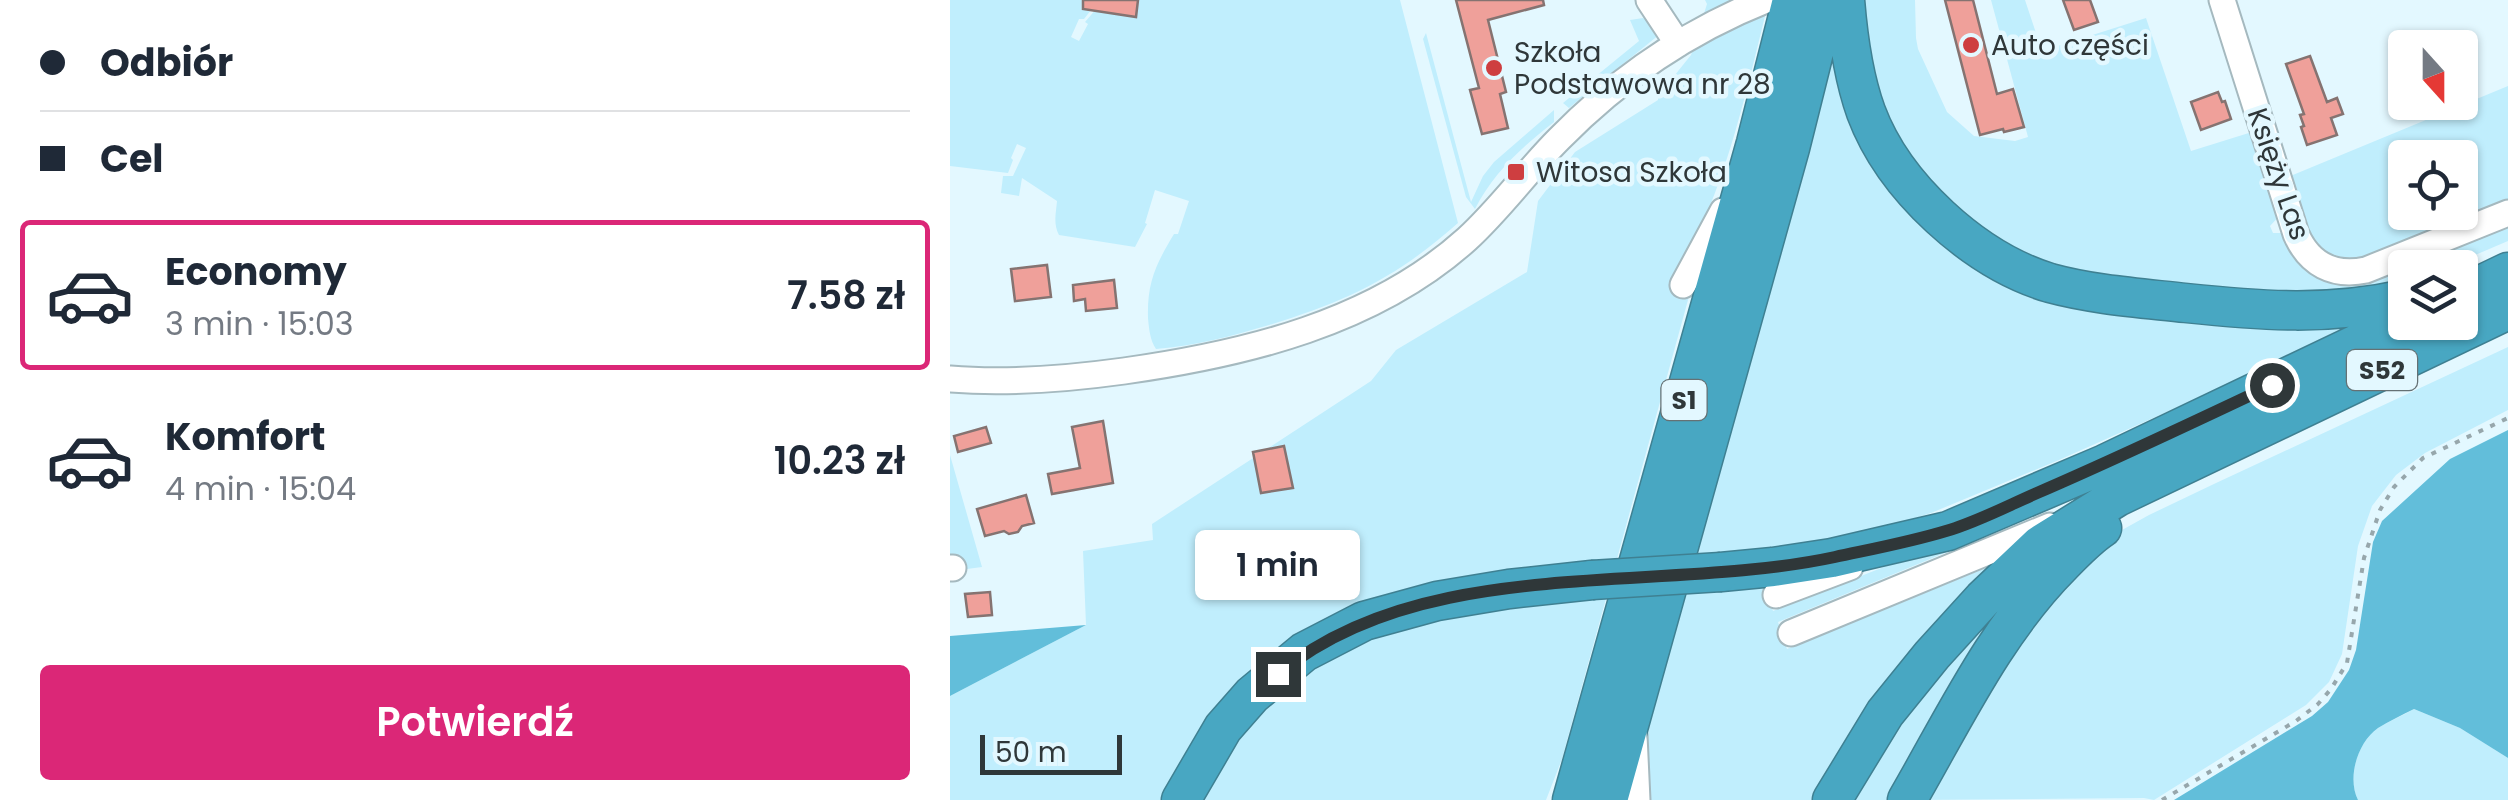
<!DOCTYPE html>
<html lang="pl">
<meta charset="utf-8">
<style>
:root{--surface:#fff;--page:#f2f2f3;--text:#1f2937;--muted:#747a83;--line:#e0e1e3;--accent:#db2777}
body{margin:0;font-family:Poppins,sans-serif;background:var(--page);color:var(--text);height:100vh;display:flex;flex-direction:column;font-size:38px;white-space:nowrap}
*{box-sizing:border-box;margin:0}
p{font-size:32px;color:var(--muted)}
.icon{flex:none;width:55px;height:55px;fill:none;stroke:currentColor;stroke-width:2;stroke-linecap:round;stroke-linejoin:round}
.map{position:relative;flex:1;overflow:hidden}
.drawer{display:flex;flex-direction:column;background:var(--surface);width:950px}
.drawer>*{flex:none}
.top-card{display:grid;align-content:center;height:220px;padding:0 40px;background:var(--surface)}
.needle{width:65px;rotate:159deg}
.fabs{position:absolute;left:1438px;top:30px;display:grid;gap:20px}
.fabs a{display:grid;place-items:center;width:90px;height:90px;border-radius:10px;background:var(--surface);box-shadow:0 2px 8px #0004;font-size:50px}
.scale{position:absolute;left:30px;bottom:25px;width:142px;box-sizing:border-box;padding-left:10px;border:5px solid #2f3739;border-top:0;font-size:28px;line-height:35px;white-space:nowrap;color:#2f3739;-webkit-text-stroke:8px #e3f8ff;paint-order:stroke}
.end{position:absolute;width:45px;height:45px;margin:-22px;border:12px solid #2f3739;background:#fff;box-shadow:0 0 0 5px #fff}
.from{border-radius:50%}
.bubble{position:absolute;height:70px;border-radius:10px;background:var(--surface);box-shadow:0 2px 8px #0004;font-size:32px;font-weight:600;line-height:70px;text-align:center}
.top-card b{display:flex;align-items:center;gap:35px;height:95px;font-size:38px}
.top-card b+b{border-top:2px solid var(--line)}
.top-card i{width:25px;height:25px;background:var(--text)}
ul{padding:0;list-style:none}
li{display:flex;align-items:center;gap:30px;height:150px;margin:0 20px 15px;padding:0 20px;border:5px solid transparent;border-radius:10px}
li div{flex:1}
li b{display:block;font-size:38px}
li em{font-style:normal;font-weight:600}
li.active{border-color:var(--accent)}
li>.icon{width:90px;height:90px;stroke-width:1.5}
.button{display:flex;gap:20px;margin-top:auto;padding:20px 40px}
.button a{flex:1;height:115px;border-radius:10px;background:var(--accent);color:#fff;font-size:40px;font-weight:600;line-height:115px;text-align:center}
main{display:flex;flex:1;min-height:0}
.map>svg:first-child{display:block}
.green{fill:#c0eefd;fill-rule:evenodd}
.forest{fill:#62beda}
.building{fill:#efa09a;stroke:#857371;stroke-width:2.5}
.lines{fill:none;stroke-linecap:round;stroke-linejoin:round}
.minor-casing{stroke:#a5b9bf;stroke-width:29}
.highway-casing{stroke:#3f8092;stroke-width:41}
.path{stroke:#97a7ac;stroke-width:4;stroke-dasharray:5 8;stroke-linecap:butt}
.minor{stroke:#fff;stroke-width:25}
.highway{stroke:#48a7c2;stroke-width:38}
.highway-bridge-casing{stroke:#3f8092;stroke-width:41;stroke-linecap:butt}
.highway-bridge{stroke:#48a7c2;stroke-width:38}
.route{stroke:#2f3739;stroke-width:12}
.poi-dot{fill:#ce3e40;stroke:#e3f8ff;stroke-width:4}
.labels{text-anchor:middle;stroke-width:9;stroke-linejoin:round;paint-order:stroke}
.shield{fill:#e3f8ff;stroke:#657174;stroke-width:2.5}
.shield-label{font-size:25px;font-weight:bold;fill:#2f3739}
.poi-label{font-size:28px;fill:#2f3739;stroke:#e3f8ff;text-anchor:start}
.street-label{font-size:28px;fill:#2f3739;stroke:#e3f8ff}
</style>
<main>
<section class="drawer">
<div class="top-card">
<b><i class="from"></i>Odbiór</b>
<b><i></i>Cel</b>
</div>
<ul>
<li class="active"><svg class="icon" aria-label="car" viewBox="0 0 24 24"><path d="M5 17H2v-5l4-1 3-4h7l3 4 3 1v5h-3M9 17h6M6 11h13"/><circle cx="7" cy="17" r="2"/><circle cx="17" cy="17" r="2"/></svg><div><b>Economy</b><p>3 min · 15:03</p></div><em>7.58 zł</em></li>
<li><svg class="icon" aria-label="car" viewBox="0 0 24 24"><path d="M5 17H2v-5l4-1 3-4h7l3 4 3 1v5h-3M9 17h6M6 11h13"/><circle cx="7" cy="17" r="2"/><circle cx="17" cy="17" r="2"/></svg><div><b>Komfort</b><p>4 min · 15:04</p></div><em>10.23 zł</em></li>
</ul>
<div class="button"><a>Potwierdź</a></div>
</section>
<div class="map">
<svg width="1558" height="800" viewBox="0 0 1558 800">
<rect width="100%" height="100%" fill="#e3f8ff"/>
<!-- green -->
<path class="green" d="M0 0H149L134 19H129L121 37 129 41 138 24 135 22 153 1 152 12 185 17 188 0H450L508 223C446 278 397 301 319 325 282 336 245 346 206 349 200 340 199 329 198 318 197 282 206 264 224 234H228L239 201 205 190 195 223 197 224 185 247 109 235C103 224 106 213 107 201L72 178 69 196 51 193 53 176H63L76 148 67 144 61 158 63 160 58 173 0 166Z
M755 0H819C795 96 775 195 723 281L736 295 741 289 612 759 596 800H243C316 665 438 597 590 592L597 569C556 574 508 576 468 588 388 613 315 662 263 728 246 749 233 776 220 800H0V696L136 625 133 551 203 540 202 524 421 381 446 350 577 272 588 201 625 152 708 100V96L741 55 757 4Z
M911 0H965L966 38 968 49 997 112 1024 136 1065 141 1078 137 1041 0H1075L1092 51 1196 18 1241 151 1302 132 1331 214 1320 226 1323 233H1336L1380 277 1558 218V241L1497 267 1455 268V282L1365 303 1113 275 1030 234 955 155 926 97Z
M693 18 702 23 710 34 619 108 613 103 689 41 680 20Z
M887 27 893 68 1018 254 1408 321 1266 390 1109 460 981 513 904 537 813 584 823 611 1090 505 1259 428 1480 323H1507L1325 411 1103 508 828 622 837 649 1048 563 865 800H693L694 767 700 720 840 218Z
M476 33 521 202 533 176 544 162 604 110V122C571 148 544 172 525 209L516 197 473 39Z
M1558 86V207L1411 265 1365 254 1338 177ZM1455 158H1510V212H1455Z
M1558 347V410L1475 453 1446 475 1422 506 1408 546 1392 654 1379 682 1356 705 1204 800 1194 798 966 800 1052 651 1145 545 1199 515 1266 483Z
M0 455 32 567 17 569 14 563H0Z
M1067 591 943 800H901L956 709 1000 651Z
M1464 709 1510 728 1558 758V800H1408C1397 778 1407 743 1428 728 1439 721 1452 716 1464 709Z"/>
<!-- forest -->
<path class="forest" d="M1558 430V758L1510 728 1464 709C1452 715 1439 721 1428 728 1407 743 1397 778 1408 800H1224L1362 716 1378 702 1399 670 1406 650 1423 542 1432 521 1500 459Z
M136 625 0 696V636Z"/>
<!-- building -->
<path class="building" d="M133 0H188L186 17 133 9Z
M506 0H593L594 5 538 20 556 92 550 94 558 128 532 134 520 90 529 88Z
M995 0H1023L1047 94 1063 89 1074 127 1054 132 1053 129 1030 135Z
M1113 0H1140L1148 22 1124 30Z
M1360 56 1377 102 1387 98 1393 114 1381 118 1387 135 1357 145 1351 127 1354 126 1350 115 1354 114 1336 64Z
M1268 92 1272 102 1275 101 1281 119 1251 130 1241 102Z
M97 265 101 297 65 301 61 269Z
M164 280 167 308 136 311 135 299 124 301 123 285Z
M153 421 163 483 102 494 98 474 130 468 122 427Z
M36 427 41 443 8 452 4 436Z
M334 446 343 488 311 493 303 452Z
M76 495 84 523 72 526 68 532 59 534 54 531 35 536 27 509Z
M40 592 42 615 18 617 15 594Z"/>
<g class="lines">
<!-- minor casing -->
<g class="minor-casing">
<path id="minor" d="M699 0 728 44
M1272 0 1346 234C1359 264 1383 277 1416 270L1558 213
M733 285 773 211
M0 379C58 384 116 379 174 371 295 354 424 323 517 239 550 209 577 171 609 139 668 79 738 31 816 0
M0 568H3
M826 595 900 567
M841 633 1100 526
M684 735 687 800"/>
</g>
<!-- highway casing -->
<g class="highway-casing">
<path id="highway" d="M895 0C898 38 903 76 916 112 944 187 1024 260 1100 283 1144 295 1191 298 1236 303 1312 311 1379 316 1455 299
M1510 295 1558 272
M771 572 823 567 882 558 998 531 1155 464 1455 321
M231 800 273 728 302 695 354 652 414 621 487 601 559 589 642 580
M622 800 806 143 842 0
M658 800 840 148 877 0
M882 800 935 713 982 655 1033 599 1090 545 1167 497 1558 310
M957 800C1004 719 1045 631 1112 564 1125 551 1137 538 1152 528"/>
</g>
<!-- path -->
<path class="path" d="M1212 800 1346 721 1368 704 1381 689 1397 663 1414 558 1430 510 1444 487 1473 458 1558 418"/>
<!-- minor -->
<use href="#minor" class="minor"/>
<!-- highway -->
<use href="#highway" class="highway"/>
<!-- highway-bridge casing -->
<g class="highway-bridge-casing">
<path id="highway-bridge" d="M642 580 771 572"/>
</g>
<!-- highway-bridge -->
<use href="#highway-bridge" class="highway-bridge"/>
</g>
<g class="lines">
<!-- route -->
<path class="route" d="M328 674C475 552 708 595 885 557 922 549 960 542 996 531 1027 522 1057 506 1087 493 1166 459 1244 422 1322 385"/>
</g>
<!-- markers -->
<g class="poi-dot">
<circle cx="1021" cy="45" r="10"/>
<circle cx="544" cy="68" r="10"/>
<rect x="556" y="162" width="20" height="20" rx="5"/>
</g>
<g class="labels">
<!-- shield labels -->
<g class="shield">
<rect x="1397" y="350" width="70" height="40" rx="8"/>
<rect x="711.5" y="380" width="45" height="40" rx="8"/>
</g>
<g class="shield-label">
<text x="1432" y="379">S52</text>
<text x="734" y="409">S1</text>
</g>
<!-- poi labels -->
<g class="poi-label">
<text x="1041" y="55">Auto części</text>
<text x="564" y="62">Szkoła<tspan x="564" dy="32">Podstawowa nr 28</tspan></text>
<text x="586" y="182">Witosa Szkoła</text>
</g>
<!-- street labels -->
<g class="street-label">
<text transform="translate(1329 174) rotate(71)" y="10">Księży Las</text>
</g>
</g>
</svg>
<div class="fabs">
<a><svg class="needle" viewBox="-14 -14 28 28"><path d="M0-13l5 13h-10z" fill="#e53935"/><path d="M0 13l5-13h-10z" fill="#747a83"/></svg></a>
<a><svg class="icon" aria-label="locate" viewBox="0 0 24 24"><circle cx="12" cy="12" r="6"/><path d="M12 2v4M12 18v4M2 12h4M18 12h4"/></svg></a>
<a><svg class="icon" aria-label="layers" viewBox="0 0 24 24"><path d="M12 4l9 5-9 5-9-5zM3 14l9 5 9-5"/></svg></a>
</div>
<div class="scale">50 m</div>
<i class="end from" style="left:1322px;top:385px"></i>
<i class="end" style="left:328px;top:674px"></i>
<div class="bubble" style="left:245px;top:530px;width:165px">1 min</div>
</div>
</main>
